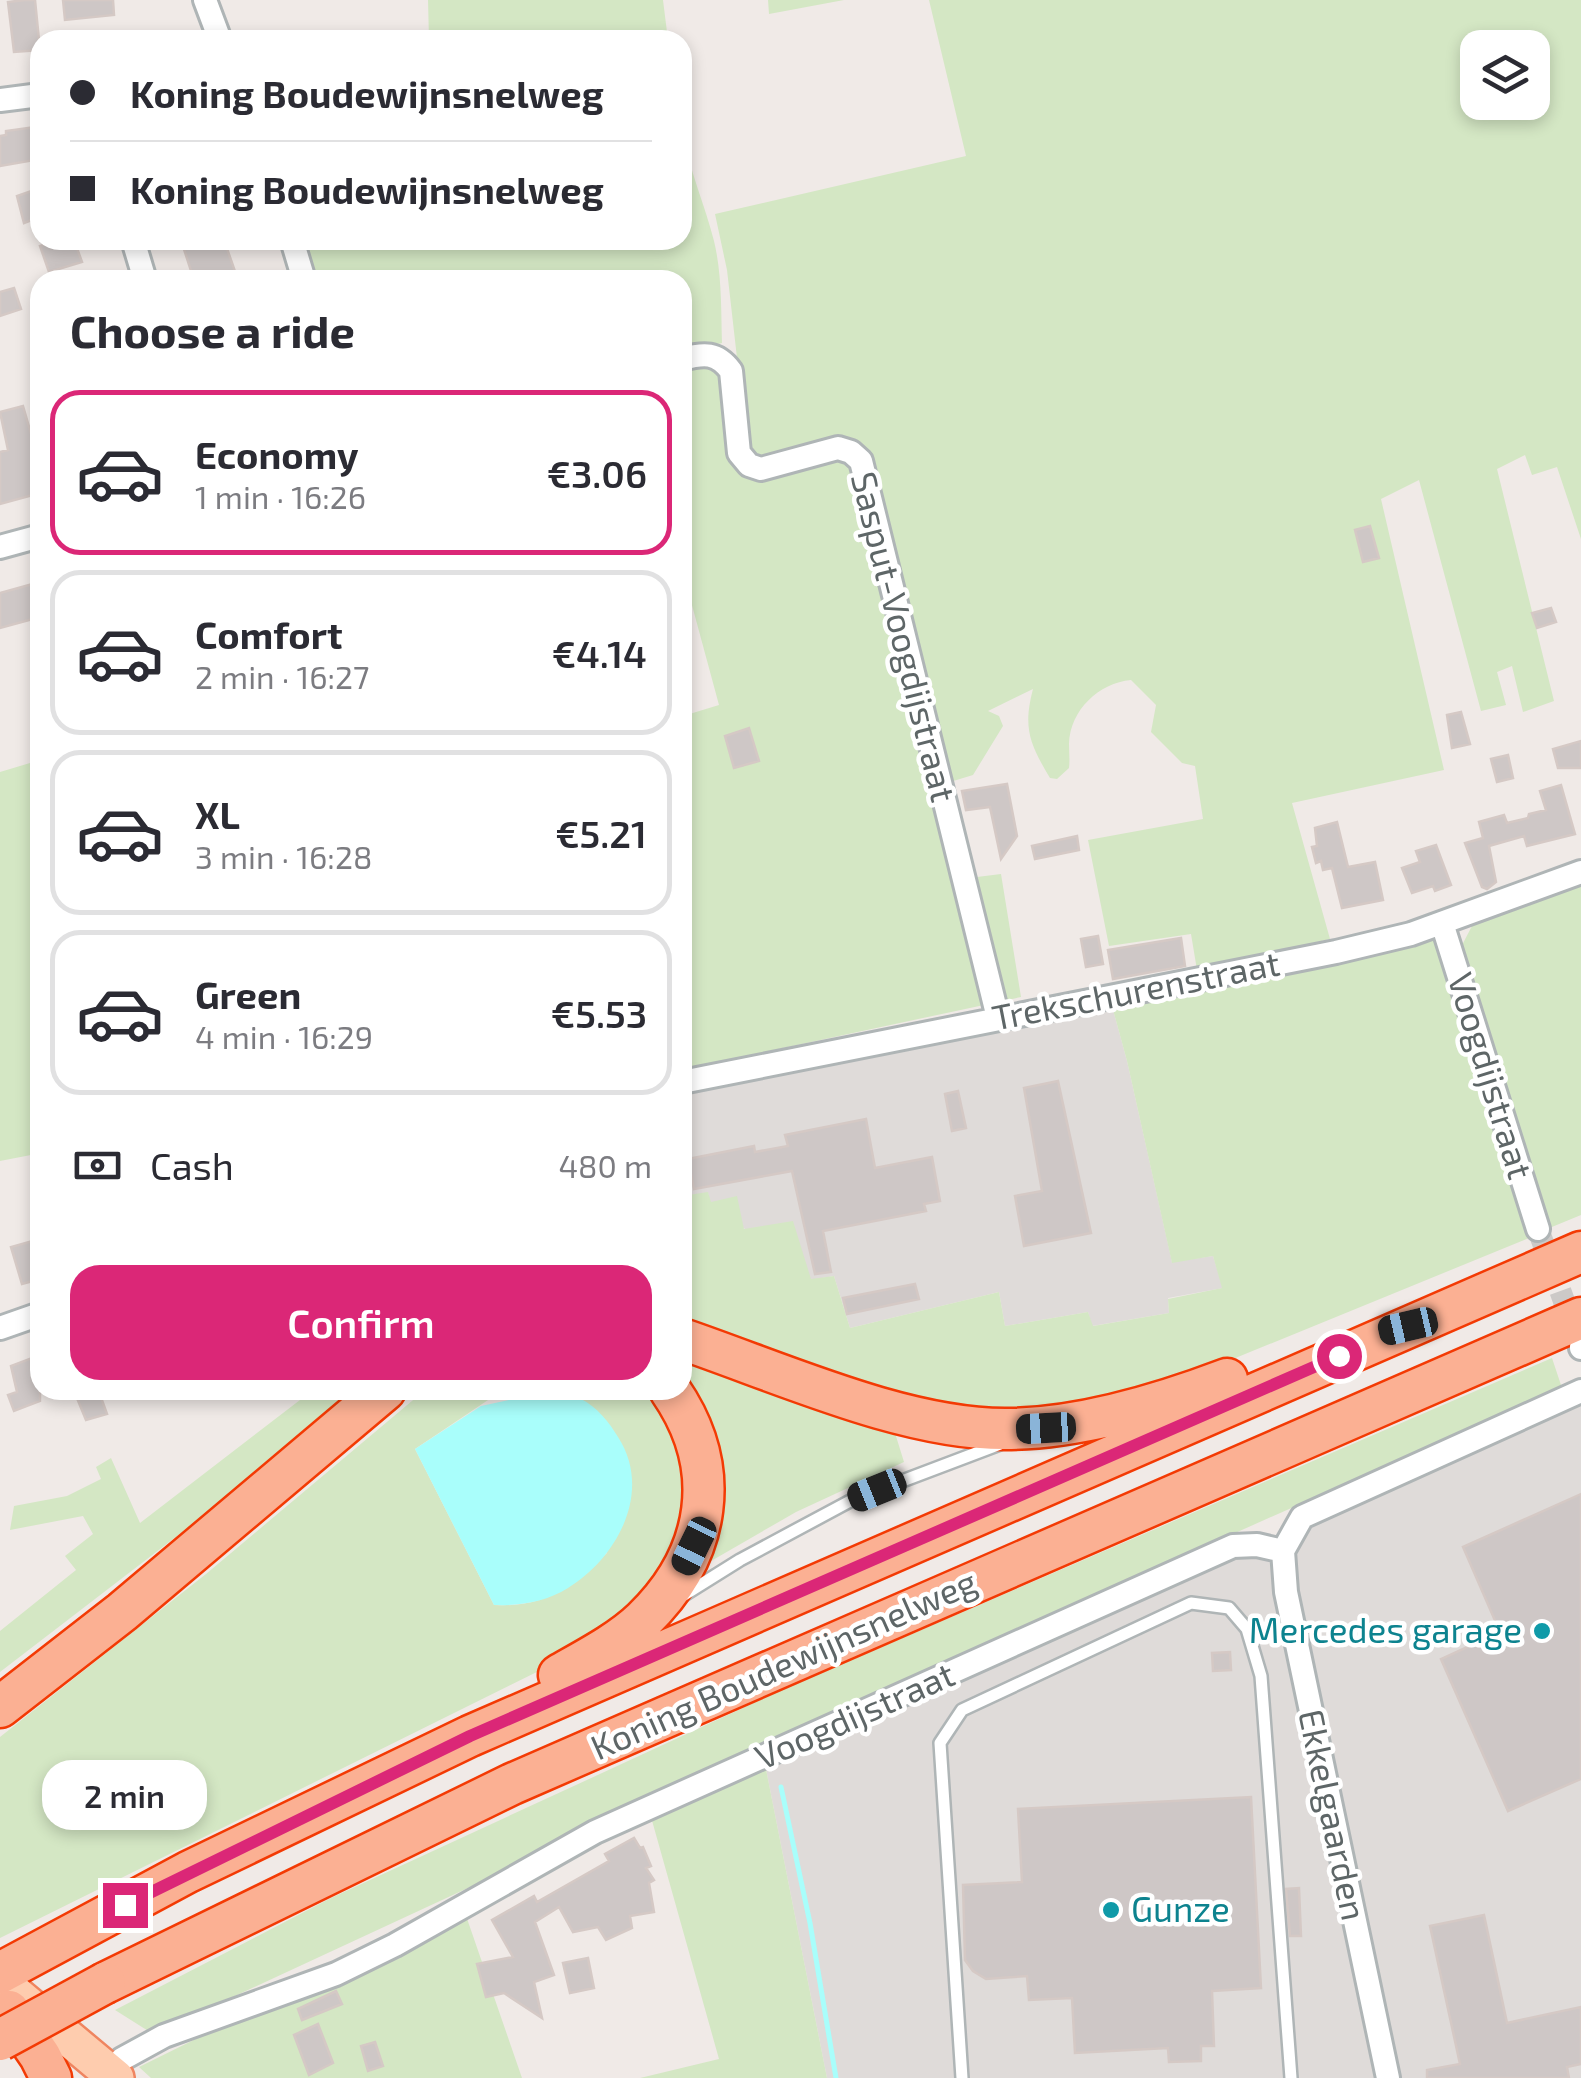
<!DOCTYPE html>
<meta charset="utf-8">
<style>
:root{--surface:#fff;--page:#f2f2f3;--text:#2b2b33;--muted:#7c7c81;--line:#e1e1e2;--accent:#db2777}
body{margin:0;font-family:"Exo 2",sans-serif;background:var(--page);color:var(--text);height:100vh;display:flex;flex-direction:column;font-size:38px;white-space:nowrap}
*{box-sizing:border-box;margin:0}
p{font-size:32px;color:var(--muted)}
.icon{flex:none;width:55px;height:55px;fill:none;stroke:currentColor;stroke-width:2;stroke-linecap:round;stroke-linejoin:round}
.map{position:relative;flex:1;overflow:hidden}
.drawer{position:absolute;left:30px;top:270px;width:662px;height:1130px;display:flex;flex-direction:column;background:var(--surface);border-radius:30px;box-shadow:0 5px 15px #0003}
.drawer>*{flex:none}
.banner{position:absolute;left:30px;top:30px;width:662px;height:220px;border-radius:30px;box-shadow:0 5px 15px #0003;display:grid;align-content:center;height:220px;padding:0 40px;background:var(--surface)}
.controls{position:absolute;left:1460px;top:30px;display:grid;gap:20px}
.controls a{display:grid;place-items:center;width:90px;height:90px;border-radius:20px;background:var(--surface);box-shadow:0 5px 15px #0003;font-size:50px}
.end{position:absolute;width:45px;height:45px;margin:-22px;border:12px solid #db2777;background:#fff;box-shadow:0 0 0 5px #fff}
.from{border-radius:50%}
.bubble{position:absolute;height:70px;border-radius:30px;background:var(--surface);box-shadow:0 5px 15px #0003;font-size:32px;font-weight:600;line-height:70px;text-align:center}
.car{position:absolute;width:30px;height:60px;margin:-30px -15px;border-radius:12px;box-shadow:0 0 8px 2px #0007;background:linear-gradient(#222 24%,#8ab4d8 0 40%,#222 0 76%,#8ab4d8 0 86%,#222 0)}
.banner b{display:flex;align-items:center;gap:35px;height:95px;font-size:38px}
.banner b+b{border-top:2px solid var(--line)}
.banner i{width:25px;height:25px;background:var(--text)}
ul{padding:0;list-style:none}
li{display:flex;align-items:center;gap:30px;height:165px;margin:0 20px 15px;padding:0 20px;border:5px solid var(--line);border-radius:30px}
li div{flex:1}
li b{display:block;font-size:38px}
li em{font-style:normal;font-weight:600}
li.selected{border-color:var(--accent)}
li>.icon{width:90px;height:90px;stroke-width:1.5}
h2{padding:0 40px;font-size:45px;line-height:120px}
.pay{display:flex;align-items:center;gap:25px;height:110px;padding:0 40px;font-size:38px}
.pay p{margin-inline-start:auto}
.button{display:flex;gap:20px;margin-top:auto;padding:20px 40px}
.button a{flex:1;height:115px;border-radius:30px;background:var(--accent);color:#fff;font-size:40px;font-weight:600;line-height:115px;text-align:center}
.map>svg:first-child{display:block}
.industrial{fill:#dfdbd9}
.green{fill:#d4e7c4;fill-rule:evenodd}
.water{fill:#a9fefb}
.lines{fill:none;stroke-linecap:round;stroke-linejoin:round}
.stream{stroke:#a9fefb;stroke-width:5}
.building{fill:#cec7c6;stroke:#d5c9c5;stroke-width:2.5}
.minor-tunnel{stroke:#ccc9c7;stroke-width:22;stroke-dasharray:22 11;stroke-linecap:butt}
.service-casing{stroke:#afb5b6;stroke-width:16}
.minor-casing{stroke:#afb5b6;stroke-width:28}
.primary-casing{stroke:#ef8560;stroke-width:40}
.motorway-casing{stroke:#f33a04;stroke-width:45}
.service{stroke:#fff;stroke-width:11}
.minor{stroke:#fff;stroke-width:22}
.primary{stroke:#feccae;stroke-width:35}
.motorway{stroke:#fbb093;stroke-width:40}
.motorway-bridge-casing{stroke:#f33a04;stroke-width:45;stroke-linecap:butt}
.motorway-bridge{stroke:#fbb093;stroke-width:40}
.route{stroke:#db2777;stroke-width:12}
.culture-dot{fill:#0f9aa8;stroke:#fff;stroke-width:4}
.labels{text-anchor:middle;stroke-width:9;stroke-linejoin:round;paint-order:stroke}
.street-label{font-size:35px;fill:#5e6667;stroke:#fff}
.culture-label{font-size:35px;fill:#0d838f;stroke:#fff;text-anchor:end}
</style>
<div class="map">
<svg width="1581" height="2078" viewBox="0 0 1581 2078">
<rect width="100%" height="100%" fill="#f0eae7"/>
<!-- industrial -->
<path class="industrial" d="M1112 1006 1127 1061 1172 1262 1213 1256 1223 1288 1168 1298 1169 1313 1092 1326 1088 1312 1005 1326 999 1292 850 1328 834 1276 811 1280 710 1202 708 1193 683 1196 682 1091Z
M1581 1404V2078H827L765 1764Z"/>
<!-- green -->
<path class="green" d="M428 0H663L668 40H429Z
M768 0H844L769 14Z
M929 0H1581V539L1557 467 1532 475 1525 455 1497 469 1554 701 1523 712 1512 666 1497 672 1506 705 1481 711 1419 480 1381 499 1444 770 1292 803 1330 939 1197 970 1191 934 1109 946 1088 840 1203 819 1195 766 1182 763 1151 732 1156 705 1131 680C1099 683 1070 710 1069 744 1069 752 1070 759 1069 768L1057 779 1050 778C1029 743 1023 727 1033 689L988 711 999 716 1003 726 973 775 950 782 867 453 856 442H839L765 460 747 446 727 270 715 214 966 156ZM1478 48H1532V102H1478Z
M683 135C690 172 705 205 714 241 722 274 721 309 722 343L683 353 682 280H314L301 240H682Z
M708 365 721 369 734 459 761 479 838 459 854 464 961 879 1001 874 1021 997 690 1068 683 1045V716L719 705 683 572 682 372Z
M40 760V1163L36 1154 0 1161V772Z
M1581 884V1215L1547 1229 1460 949 1472 926Z
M1436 939 1534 1236 1145 1395 1047 1413 919 1407 683 1332 682 1196 708 1192 711 1202 737 1196 744 1229 793 1221 811 1279 834 1276 850 1328 999 1292 1005 1326 1088 1312 1093 1326 1169 1313 1168 1299 1222 1288 1213 1256 1172 1263 1127 1061 1112 1006Z
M683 1349 891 1420 904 1462 796 1512 692 1572Z
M1552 1358 1562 1388 1199 1549 153 2034 115 2010 331 1898 782 1690Z
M313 1390H367L0 1672V1631L76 1570 65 1556 93 1534 83 1516 10 1530 14 1506 67 1496 101 1479 96 1467 111 1458 140 1523Z
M425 1390H503L415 1449 494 1605C546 1608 571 1586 607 1553L581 1399 549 1390H649C713 1456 685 1553 627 1614 606 1635 574 1650 549 1666L0 1938V1737L206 1574Z
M765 1764 827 2078H640L719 2059 651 1817Z
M463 1907 522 2078H151L139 2067Z"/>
<!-- water -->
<path class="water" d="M551 1391C560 1393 572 1395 581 1399 597 1407 609 1422 618 1437 653 1491 618 1557 568 1588 546 1602 519 1606 494 1605L415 1449 481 1406Z"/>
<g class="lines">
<!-- stream -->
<path class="stream" d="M781 1787 810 1923 836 2078"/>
</g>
<!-- building -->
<path class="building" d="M25 0H35L40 50 14 52 8 2Z
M63 0H113L114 15 65 20Z
M36 127 37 131H40V159L0 166V136L6 135V131Z
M40 188V217L24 223 17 196Z
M58 240H74L82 262 49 272 40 246Z
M181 240H224L238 280H194Z
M14 288 21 309 0 316V292Z
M23 406 40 465V493L0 504V452L8 450 0 412Z
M1370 526 1379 558 1363 562 1355 530Z
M40 582V617L0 628V593Z
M1551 608 1556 622 1537 628 1532 613Z
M1461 712 1470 744 1452 748 1447 715Z
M749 728 759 761 734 768 725 736Z
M1581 741V768H1558L1553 749Z
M1508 755 1513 778 1497 782 1491 759Z
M1007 784 1017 836 1001 859 990 807 966 810 962 791Z
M1561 785 1575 834 1527 846 1524 836 1489 846 1496 882 1487 889 1482 887 1465 843 1483 838 1479 822 1504 815 1507 823 1528 818 1529 814 1546 810 1540 791Z
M1337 822 1348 867 1375 862 1383 900 1342 908 1332 868 1323 870 1321 861 1316 863 1312 847 1317 846 1315 828Z
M1077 836 1079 850 1035 859 1032 846Z
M1436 845 1451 885 1435 891 1433 886 1412 893 1402 868 1420 862 1416 851Z
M1098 936 1103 964 1086 967 1081 939Z
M1181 938 1185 966 1113 979 1108 950Z
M1058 1081 1091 1233 1024 1246 1015 1196 1042 1191 1024 1088Z
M958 1091 966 1128 952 1131 945 1094Z
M866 1119 875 1168 932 1157 940 1201 924 1204 926 1211 823 1231 831 1272 815 1274 792 1171 694 1189 688 1159 754 1146 755 1152 788 1146 785 1135Z
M40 1239V1279L22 1284 11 1247Z
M915 1284 919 1299 847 1314 843 1298Z
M40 1355V1401L14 1411 8 1395 17 1392 11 1366Z
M99 1392 107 1414 86 1420 77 1398Z
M1581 1494V1779L1508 1811 1441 1659 1500 1632 1463 1547Z
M1230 1652 1231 1670 1213 1671 1212 1653Z
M1251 1797 1261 1988 1212 1991 1214 2046H1201V2061L1169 2062 1168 2048 1075 2053 1072 1998 1029 2000 1027 1976 986 1979 973 1971 965 1960 963 1885 1022 1882 1018 1809Z
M634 1838 640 1848 643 1847 651 1866 646 1868 654 1880 649 1883 654 1912 630 1916 632 1928 606 1940 598 1927 573 1932 559 1907 535 1922 554 1975 534 1982 542 2018 504 1993 486 1997 477 1964 513 1957 492 1920 534 1896 537 1902 609 1861 605 1854Z
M1299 1888 1301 1936H1290L1286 1889Z
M1484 1915 1507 2023 1581 2007V2064L1567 2067 1569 2078H1427V2070L1460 2064 1430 1926Z
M588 1958 594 1988 570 1993 563 1963Z
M336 1991 342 2004 302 2020 298 2009Z
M318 2024 333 2063 309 2075 294 2035Z
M375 2042 383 2066 368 2071 361 2046Z"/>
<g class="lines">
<!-- minor-tunnel -->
<path class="minor-tunnel" d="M1538 1229 1574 1329"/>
<!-- service casing -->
<g class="service-casing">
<path id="service" d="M684 1595 740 1560 852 1500 1000 1444
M962 2078 940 1743 962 1710 1191 1603 1229 1608 1247 1629 1261 1676 1291 2078"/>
</g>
<!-- minor casing -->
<g class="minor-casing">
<path id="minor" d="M205 0 220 40
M0 100 40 95
M133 240 145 280
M292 240 304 280
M682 359C704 353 717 352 731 371L739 453 749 465 761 469 838 448 851 452 861 461 998 1018
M0 547 40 536
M1442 923 1538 1229
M682 1082 1336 952 1411 934 1581 872
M0 1328 40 1314
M1581 1347V1348
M122 2059 164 2036 336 1974 395 1945 595 1832 1233 1546 1257 1545 1283 1551
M1388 2078 1286 1592 1283 1551 1302 1517 1581 1391"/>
</g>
<!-- primary casing -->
<g class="primary-casing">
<path id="primary" d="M0 1981 116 2078"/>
</g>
<!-- motorway casing -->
<g class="motorway-casing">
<path id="motorway" d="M682 1339C779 1372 903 1429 1005 1429 1076 1429 1161 1404 1227 1379
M559 1675C587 1659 620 1642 643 1620 711 1554 724 1468 670 1390
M0 1707 122 1612 385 1390
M0 1973 188 1872 470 1736 1581 1252
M105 1983 512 1784 1581 1318
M9 2011 40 2056 51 2078"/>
</g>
<!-- service -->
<use href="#service" class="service"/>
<!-- minor -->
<use href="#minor" class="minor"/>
<!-- primary -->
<use href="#primary" class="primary"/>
<!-- motorway -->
<use href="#motorway" class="motorway"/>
<!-- motorway-bridge casing -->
<g class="motorway-bridge-casing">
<path id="motorway-bridge" d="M0 2040 105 1983"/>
</g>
<!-- motorway-bridge -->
<use href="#motorway-bridge" class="motorway-bridge"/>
</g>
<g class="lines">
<!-- route -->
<path class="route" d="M125 1905 470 1736 1339 1356"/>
</g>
<!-- markers -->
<g class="culture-dot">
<circle cx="1542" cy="1631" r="10"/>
<circle cx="1111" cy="1910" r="10"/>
</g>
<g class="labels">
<!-- street labels -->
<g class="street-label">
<text transform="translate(903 637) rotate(76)" y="12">Sasput-Voogdijstraat</text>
<text transform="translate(1136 991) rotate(-11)" y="12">Trekschurenstraat</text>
<text transform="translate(1490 1076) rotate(73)" y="12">Voogdijstraat</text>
<text transform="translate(784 1665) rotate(-24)" y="12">Koning Boudewijnsnelweg</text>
<text transform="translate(855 1716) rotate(-24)" y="12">Voogdijstraat</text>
<text transform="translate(1332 1815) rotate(78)" y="12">Ekkelgaarden</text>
</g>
<!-- culture labels -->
<g class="culture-label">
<text x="1522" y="1643">Mercedes garage</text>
<text x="1131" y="1922" text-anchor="start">Gunze</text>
</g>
</g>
</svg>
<div class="controls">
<a><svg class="icon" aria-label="layers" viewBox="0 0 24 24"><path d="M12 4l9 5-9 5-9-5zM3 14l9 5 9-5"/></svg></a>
</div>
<i class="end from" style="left:1339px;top:1356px"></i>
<i class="end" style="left:125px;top:1905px"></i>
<div class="bubble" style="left:42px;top:1760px;width:165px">2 min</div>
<i class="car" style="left:1408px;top:1326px;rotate:257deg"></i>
<i class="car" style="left:1046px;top:1428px;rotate:267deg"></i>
<i class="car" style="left:877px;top:1490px;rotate:248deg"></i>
<i class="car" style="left:694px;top:1546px;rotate:206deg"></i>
<div class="banner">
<b><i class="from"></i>Koning Boudewijnsnelweg</b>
<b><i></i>Koning Boudewijnsnelweg</b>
</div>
<section class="drawer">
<h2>Choose a ride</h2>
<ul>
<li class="selected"><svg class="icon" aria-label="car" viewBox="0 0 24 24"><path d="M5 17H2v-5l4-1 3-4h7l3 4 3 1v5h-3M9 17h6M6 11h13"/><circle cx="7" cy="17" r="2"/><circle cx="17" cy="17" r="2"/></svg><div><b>Economy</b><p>1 min · 16:26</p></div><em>€3.06</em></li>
<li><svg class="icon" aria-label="car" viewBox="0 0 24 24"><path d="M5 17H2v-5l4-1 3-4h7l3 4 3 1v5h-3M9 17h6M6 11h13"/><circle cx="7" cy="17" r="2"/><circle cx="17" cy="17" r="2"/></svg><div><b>Comfort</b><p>2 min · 16:27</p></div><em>€4.14</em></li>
<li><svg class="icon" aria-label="car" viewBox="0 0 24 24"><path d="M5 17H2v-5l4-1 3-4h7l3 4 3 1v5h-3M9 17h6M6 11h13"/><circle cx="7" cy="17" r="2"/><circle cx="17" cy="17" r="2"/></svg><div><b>XL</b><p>3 min · 16:28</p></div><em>€5.21</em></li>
<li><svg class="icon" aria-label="car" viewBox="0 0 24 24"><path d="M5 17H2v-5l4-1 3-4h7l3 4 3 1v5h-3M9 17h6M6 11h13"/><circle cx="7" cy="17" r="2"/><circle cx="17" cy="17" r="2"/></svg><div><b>Green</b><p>4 min · 16:29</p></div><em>€5.53</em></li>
</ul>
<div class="pay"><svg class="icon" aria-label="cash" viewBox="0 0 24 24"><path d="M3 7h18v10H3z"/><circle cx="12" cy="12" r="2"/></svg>Cash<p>480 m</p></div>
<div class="button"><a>Confirm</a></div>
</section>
</div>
